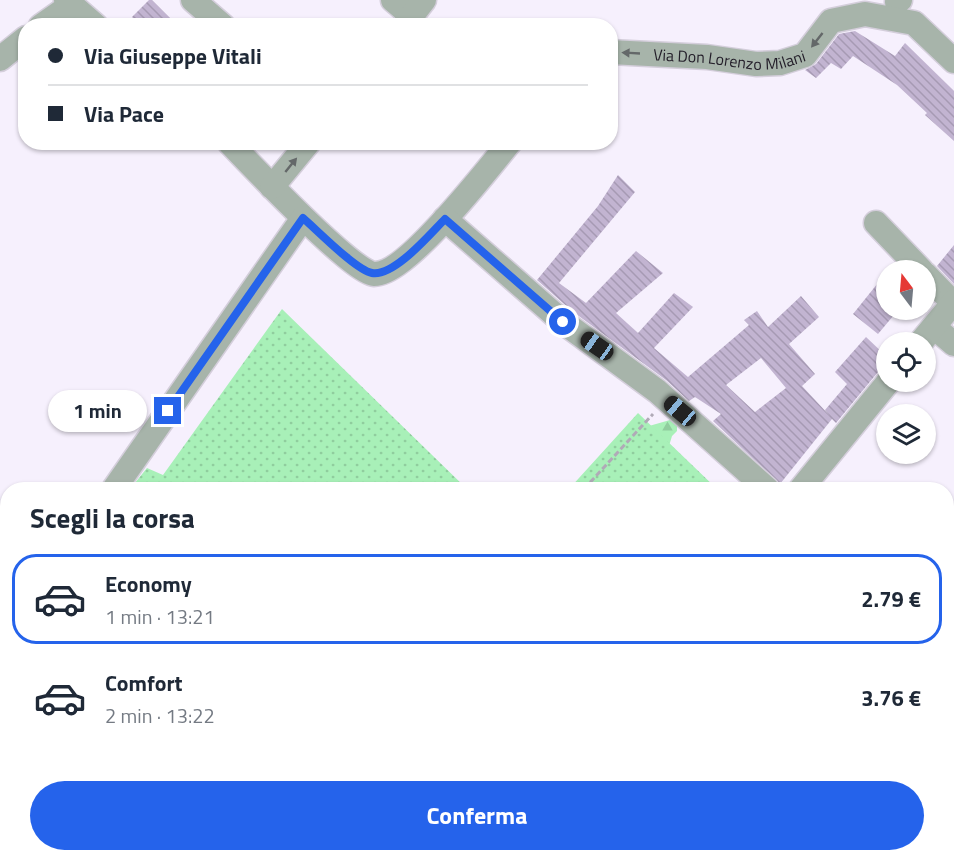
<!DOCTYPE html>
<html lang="it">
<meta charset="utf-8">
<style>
:root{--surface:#fff;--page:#f2f2f3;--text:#1f2937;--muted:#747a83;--line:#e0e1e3;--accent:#2563eb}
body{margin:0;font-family:"Titillium Web",sans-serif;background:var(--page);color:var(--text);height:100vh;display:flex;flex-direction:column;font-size:22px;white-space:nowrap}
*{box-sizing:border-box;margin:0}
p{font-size:20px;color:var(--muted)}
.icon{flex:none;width:33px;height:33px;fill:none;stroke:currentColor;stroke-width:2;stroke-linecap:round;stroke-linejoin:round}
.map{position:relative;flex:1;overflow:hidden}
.sheet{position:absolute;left:0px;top:482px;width:954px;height:380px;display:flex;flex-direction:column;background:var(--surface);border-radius:24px 24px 0 0;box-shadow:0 2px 4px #0004}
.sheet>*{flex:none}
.top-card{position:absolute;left:18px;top:18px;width:600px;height:132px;border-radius:24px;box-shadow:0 2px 4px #0004;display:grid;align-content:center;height:132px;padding:0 30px;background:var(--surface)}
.needle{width:39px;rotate:344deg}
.fabs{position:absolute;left:876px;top:260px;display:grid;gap:12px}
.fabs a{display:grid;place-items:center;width:60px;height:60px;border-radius:50%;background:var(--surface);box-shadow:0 2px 4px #0004;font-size:30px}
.end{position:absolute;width:27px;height:27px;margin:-14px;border:8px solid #2563eb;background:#fff;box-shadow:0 0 0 3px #fff}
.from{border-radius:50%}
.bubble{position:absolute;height:42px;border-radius:21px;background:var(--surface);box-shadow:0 2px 4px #0004;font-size:20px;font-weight:700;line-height:42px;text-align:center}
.car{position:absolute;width:18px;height:36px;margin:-18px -9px;border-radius:8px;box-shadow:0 0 4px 2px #0007;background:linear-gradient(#222 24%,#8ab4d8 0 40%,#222 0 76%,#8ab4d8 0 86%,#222 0)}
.top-card b{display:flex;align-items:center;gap:21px;height:57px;font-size:22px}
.top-card b+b{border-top:2px solid var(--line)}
.top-card i{width:15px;height:15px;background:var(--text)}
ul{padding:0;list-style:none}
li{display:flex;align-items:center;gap:18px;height:90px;margin:0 12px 9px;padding:0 18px;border:3px solid transparent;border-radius:24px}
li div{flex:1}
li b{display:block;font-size:22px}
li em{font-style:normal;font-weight:700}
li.active{border-color:var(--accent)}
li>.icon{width:54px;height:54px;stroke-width:1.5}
h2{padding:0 30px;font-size:27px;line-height:72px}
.primary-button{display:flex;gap:12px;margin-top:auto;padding:12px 30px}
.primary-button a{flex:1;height:69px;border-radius:36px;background:var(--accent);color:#fff;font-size:24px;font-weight:700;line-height:69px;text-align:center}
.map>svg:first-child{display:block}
.forest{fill:url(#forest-firs)}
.cemetery{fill:url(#cemetery-stones)}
.park{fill:url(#park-dots)}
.building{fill:url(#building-back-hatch);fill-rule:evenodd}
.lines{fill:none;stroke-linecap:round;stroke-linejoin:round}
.minor-casing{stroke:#d4cedb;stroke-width:27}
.path{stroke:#b0aab7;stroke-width:3;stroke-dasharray:6 3;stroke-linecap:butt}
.minor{stroke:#a7b4aa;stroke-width:24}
.oneway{fill:#646869}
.route{stroke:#2563eb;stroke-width:8}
.labels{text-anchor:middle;stroke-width:6;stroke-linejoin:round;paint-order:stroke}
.street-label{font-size:16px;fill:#221d28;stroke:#fff}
</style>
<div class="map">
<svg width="954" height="860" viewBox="0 0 954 860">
<defs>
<pattern id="forest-firs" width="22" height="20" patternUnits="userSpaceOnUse" patternTransform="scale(1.5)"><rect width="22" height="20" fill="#a8f0b8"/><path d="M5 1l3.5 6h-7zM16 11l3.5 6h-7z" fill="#90cd9e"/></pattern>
<pattern id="cemetery-stones" width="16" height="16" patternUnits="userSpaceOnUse" patternTransform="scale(1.5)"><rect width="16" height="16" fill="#a8f0b8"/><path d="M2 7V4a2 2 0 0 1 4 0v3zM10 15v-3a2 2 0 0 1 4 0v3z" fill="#90cd9e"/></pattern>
<pattern id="park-dots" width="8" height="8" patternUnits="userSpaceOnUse" patternTransform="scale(1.5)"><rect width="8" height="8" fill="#a8f0b8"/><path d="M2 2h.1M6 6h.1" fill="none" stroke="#90cd9e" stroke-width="1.8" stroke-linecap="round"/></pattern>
<pattern id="building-back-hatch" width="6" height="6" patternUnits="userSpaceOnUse" patternTransform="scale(1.5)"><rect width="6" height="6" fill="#c2b4d1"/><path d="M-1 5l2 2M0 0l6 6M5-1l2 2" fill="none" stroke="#a69ab3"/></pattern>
</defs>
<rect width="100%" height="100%" fill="#f6f0fd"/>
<!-- forest -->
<path class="forest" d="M670 420 677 424V431L672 436 669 446 642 428Z"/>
<!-- cemetery -->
<path class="cemetery" d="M146 854H290L298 860H140Z"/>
<!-- park -->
<path class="park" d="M282 309 467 489H130L147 468 163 475Z
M638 413 717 489H569Z
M7 663 8 854H145L139 860H0V673Z
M291 854H487L481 860H299Z"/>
<!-- building -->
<path class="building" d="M149 0H152L178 26H140L132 17Z
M855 31 895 56 905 43 954 91V141L925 115 927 113 897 85 853 56 841 69 831 63 816 78 805 70 816 64 839 34Z
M618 175 635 192 559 283 586 303 636 251 663 273 616 313 638 333 674 293 693 307 654 348 688 377 749 325 744 320 757 311 768 327 801 296 819 317 789 344 815 374 802 386 830 416 825 410 847 384 835 372 866 337 886 356V367L878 372 836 423 832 419 780 484 713 421 721 414 695 397 689 401 666 380 572 311 537 280 598 206ZM761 358 786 388 755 412 726 385Z
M954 245V284L937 266Z
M886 273V309H899L878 334 853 314Z"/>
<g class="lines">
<!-- minor casing -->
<g class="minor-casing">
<g id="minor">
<path d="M66 0 96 26"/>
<path d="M193 0 223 26"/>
<path d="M393 0 412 16"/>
<path d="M897 2 900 0"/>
<path d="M41 26 71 5"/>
<path d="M404 26 424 0"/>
<path id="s1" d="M610 52 707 57 756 64 780 63 805 55 831 21 865 14 914 23 954 61"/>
<path d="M0 59 26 38"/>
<path d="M229 142C249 163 353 273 374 274 406 275 488 169 510 142"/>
<path d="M272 187 309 142"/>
<path d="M445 219 563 322 657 391 767 489"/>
<path d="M876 223 921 270"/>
<path d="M926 275 953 303"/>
<path d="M934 327 954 344"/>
<path d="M921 342 954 302"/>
<path d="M114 489 303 218"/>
<path d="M801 489 889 381"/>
<path d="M0 657 8 646"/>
<path d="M946 707 954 701"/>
<path d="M932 854 938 860"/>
<path d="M502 860 512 854"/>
<path d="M766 860 774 854"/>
</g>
</g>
<!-- path -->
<path class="path" d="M584 489 653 414"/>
<!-- minor -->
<use href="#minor" class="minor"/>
</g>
<!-- one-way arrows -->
<defs><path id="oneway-solid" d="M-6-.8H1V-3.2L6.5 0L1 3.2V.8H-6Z" transform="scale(1.5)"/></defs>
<g class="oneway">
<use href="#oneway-solid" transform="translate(817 40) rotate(128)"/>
<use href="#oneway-solid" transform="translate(631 53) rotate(-177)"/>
<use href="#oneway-solid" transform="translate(291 165) rotate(-51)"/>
</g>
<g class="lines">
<!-- route -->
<path class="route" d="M168 411 303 218C318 231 356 270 372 273 394 277 430 234 445 219L563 322"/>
</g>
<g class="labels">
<!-- street labels -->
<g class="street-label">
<text dy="6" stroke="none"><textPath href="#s1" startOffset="120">Via Don Lorenzo Milani</textPath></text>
</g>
</g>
</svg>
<div class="fabs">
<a><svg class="needle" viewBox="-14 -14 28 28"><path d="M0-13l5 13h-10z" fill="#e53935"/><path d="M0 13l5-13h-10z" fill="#747a83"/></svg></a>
<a><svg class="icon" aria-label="locate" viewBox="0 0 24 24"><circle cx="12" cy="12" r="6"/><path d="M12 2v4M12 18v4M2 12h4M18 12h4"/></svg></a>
<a><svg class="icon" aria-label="layers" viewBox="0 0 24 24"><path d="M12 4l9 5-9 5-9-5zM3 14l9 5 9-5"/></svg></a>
</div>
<i class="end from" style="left:563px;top:322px"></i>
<i class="end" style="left:168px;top:411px"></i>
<div class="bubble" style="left:48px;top:390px;width:99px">1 min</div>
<i class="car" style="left:597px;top:346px;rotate:305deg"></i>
<i class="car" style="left:680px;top:411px;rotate:310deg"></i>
<div class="top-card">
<b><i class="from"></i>Via Giuseppe Vitali</b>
<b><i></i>Via Pace</b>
</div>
<section class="sheet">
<h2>Scegli la corsa</h2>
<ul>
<li class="active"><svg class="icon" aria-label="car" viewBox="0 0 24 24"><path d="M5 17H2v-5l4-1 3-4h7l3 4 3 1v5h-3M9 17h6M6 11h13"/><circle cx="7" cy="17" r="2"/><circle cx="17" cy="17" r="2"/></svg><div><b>Economy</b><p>1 min · 13:21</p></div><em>2.79 €</em></li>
<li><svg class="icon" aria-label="car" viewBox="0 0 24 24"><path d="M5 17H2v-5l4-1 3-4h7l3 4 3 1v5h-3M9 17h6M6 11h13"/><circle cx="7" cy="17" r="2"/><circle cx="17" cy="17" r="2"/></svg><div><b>Comfort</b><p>2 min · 13:22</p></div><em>3.76 €</em></li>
</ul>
<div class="primary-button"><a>Conferma</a></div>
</section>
</div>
